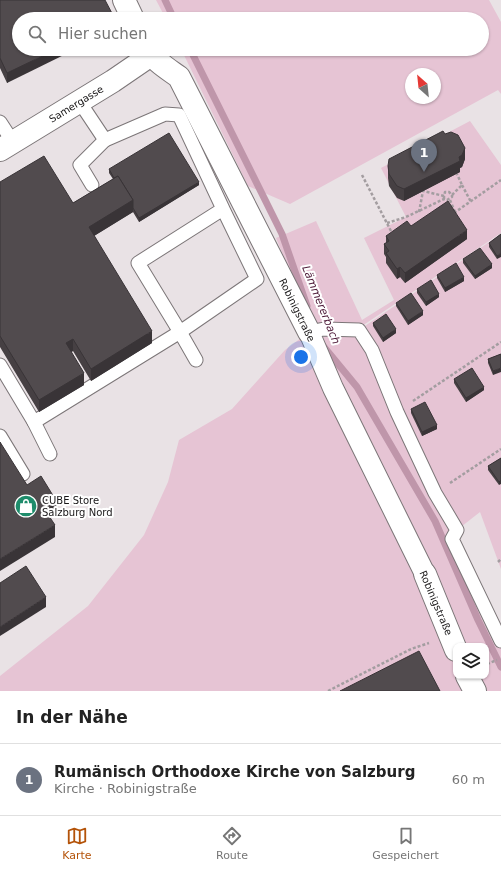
<!DOCTYPE html>
<html lang="de">
<head>
<meta charset="utf-8">
<style>
	:root { --surface:#fff; --page:#f6f6f6; --text:#222; --muted:#767676; --line:#e0e0e0; --accent:#b45309 }
	body { margin:0; font-family:"DejaVu Sans",sans-serif; background:var(--page); color:var(--text) }
	.controls { position:absolute; right:12px; bottom:12px; display:grid; overflow:hidden; border-radius:8px; box-shadow:0 1px 3px #0004 }
	.controls button { width:36px; height:36px; display:grid; place-items:center; padding:0; border:0; border-bottom:1px solid var(--line); background:var(--surface); color:var(--text); font:20px sans-serif }
	.compass { position:absolute; left:405px; top:68px; width:36px; height:36px; border-radius:50%; background:var(--surface); box-shadow:0 1px 3px #0004; rotate:333deg }
	.you { position:absolute; left:301px; top:357px; width:14px; height:14px; margin:-10px; border:3px solid #fff; border-radius:50%; background:#1a73e8; box-shadow:0 0 0 6px #1a73e833 }
	.badge { display:grid; place-items:center; width:26px; height:26px; border-radius:50%; background:var(--accent); color:#fff; font-size:13px; font-weight:700 }
	.pin { position:absolute; translate:-50% -33px; filter:drop-shadow(0 1px 2px #0008) }
	.pin::after { content:''; position:absolute; top:21px; width:14px; height:12px; background:inherit; clip-path:polygon(0 0,100% 0,50% 100%) }
	.list { margin:0; padding:0; list-style:none }
	h2 { display:flex; justify-content:space-between; align-items:center; height:52px; margin:0; padding:0 16px; font-size:17px }
	h2 small { font-size:13px; font-weight:400; color:var(--muted) }
	.list li { display:grid; grid-template-columns:26px 1fr auto; gap:12px; align-items:center; box-sizing:border-box; height:72px; padding:0 16px; border-top:1px solid var(--line) }
	.list b { display:block; font-size:15px; white-space:nowrap }
	.list p { margin:0; font-size:13px; white-space:nowrap; color:var(--muted) }
	.list em { font-size:13px; font-style:normal; color:var(--muted) }
	.icon { flex:none; width:22px; height:22px; fill:none; stroke:currentColor; stroke-width:2; stroke-linecap:round; stroke-linejoin:round }
	.map { position:relative; flex:none; width:501px; height:691px; overflow:hidden }
	.search { position:absolute; background:var(--surface); box-shadow:0 1px 3px #0004; left:12px; right:12px; top:12px; height:44px; display:flex; align-items:center; gap:10px; box-sizing:border-box; padding:0 14px; border-radius:22px; color:var(--muted); font-size:15px }
	.sheet { height:124px; background:var(--surface) }
	nav { display:flex; justify-content:space-around; align-items:center; box-sizing:border-box; height:56px; border-top:1px solid var(--line); background:var(--surface); font-size:11px; color:var(--muted) }
	nav a { display:grid; justify-items:center; gap:2px }
	nav .on { color:var(--accent) }
	.map>svg:first-child { display:block }
</style>
</head>
<body>
<div class="map">
<svg width="501" height="691" viewBox="0 0 501 691">
	<rect width="100%" height="100%" fill="#e9e2e5"/>
	<g fill="#e6c4d4" fill-rule="evenodd">
		<path d="M156 0H489L501 22V94L498 90 290 204 248 186 181 49H482V19H166ZM411 74H435V98H411Z"/>
		<polygon points="470,121 501,165 501,233 362,326 312,325 276,238 316,221 362,320 394,300 364,238 406,217 381,168"/>
		<path d="M501 234V569L480 512 457 530 452 539 501 641V691H0V676L88 606 144 535 168 482 179 440 232 409 285 350 309 332 359 330ZM456 646H486V676H456Z"/>
	</g>
	<g fill="none" stroke-linecap="round" stroke-linejoin="round">
		<g stroke="#bf96aa" stroke-width="7">
			<polyline points="165,0 174,19"/>
			<polyline points="190,49 282,234 307,306"/>
			<polyline points="324,347 357,387 435,521 478,620 501,667"/>
		</g>
		<g stroke="#7c7678" stroke-width="15">
			<g id="service">
				<polyline points="79,101 105,140 165,114 179,115 223,209 138,263 180,332 257,279 223,209"/>
				<polyline points="0,122 13,142"/>
				<polyline points="92,185 80,165 105,140"/>
				<polyline points="309,332 324,329 359,330 372,350 397,412 435,493 457,530 452,539 501,641"/>
				<polyline points="0,365 34,422 180,332 196,360"/>
				<polyline points="34,422 50,454"/>
				<polyline points="0,436 23,474"/>
			</g>
		</g>
		<g stroke="#7c7678" stroke-width="22">
			<polyline id="pedestrian" points="309,332 333,388 425,574"/>
		</g>
		<g stroke="#7c7678" stroke-width="24">
			<g id="minor">
				<polyline points="124,0 133,19"/>
				<path d="M148 49C154 61 168 69 179 77L309 332"/>
				<path id="s1" d="M0 150 113 81 151 55"/>
				<polyline points="425,574 456,650"/>
				<polyline points="467,676 475,691"/>
			</g>
		</g>
		<g stroke="#a39da0" stroke-width="2.5" stroke-dasharray="3 2" stroke-linecap="butt">
			<polyline points="362,175 392,233"/>
			<polyline points="462,185 471,202"/>
			<polyline points="452,195 462,185 457,174"/>
			<polyline points="450,200 455,212"/>
			<polyline points="419,212 423,191 444,196"/>
			<polyline points="454,213 501,180"/>
			<polyline points="387,223 406,217 444,199 447,200 452,197 452,195 449,192 445,192 444,196 444,199"/>
			<polyline points="413,401 501,342"/>
			<polyline points="450,483 501,449"/>
			<polyline points="498,562 501,559"/>
			<polyline points="487,664 497,660"/>
			<polyline points="328,691 411,649 429,643"/>
		</g>
		<use href="#service" stroke="#fff" stroke-width="13"/>
		<use href="#pedestrian" stroke="#fff" stroke-width="20"/>
		<use href="#minor" stroke="#fff" stroke-width="22"/>
	</g>
	<g fill="#464043">
		<polygon points="0,0 105,0 7,83 0,68"/>
		<polygon points="445,134 465,159 462,167 460,168 460,172 404,201 397,198 389,186 388,178 388,166"/>
		<polygon points="109,169 199,185 139,222 133,212 94,236 152,343 91,381 73,351 71,352 84,385 39,412 0,347 0,182 73,203 113,179 109,173"/>
		<polygon points="411,226 467,239 405,283 400,277 397,279 386,263 386,257 384,254 384,244 386,243 386,236"/>
		<polygon points="501,234 497,259 489,247 489,243"/>
		<polygon points="463,259 492,268 475,279 463,263"/>
		<polygon points="437,275 464,281 445,292 437,278"/>
		<polygon points="417,289 439,297 426,306 417,293"/>
		<polygon points="396,303 423,315 408,325 396,306"/>
		<polygon points="373,323 396,333 383,342 373,326"/>
		<polygon points="501,354 493,375 488,363 488,359"/>
		<polygon points="454,379 484,390 466,402 454,383"/>
		<polygon points="411,409 437,429 422,436 411,413"/>
		<polygon points="501,458 499,485 488,470 488,466"/>
	</g>
	<g fill="#393437">
		<polygon points="57,49 76,49 7,83 7,73"/>
		<polygon points="465,148 465,159 462,167 460,168 460,172 404,201 404,189"/>
		<polygon points="199,182 199,185 139,222 139,218"/>
		<polygon points="133,200 133,212 89,239 89,227"/>
		<polygon points="467,230 467,239 405,283 405,273"/>
		<polygon points="501,253 501,257 497,259 497,256"/>
		<polygon points="492,264 492,268 475,279 475,276"/>
		<polygon points="400,267 400,277 397,279 397,269"/>
		<polygon points="464,277 464,281 445,292 445,288"/>
		<polygon points="439,294 439,297 426,306 426,302"/>
		<polygon points="423,311 423,315 408,325 408,321"/>
		<polygon points="396,329 396,333 383,342 383,338"/>
		<polygon points="152,331 152,343 91,381 91,369"/>
		<polygon points="73,339 73,351 66,355 66,343"/>
		<polygon points="501,368 501,372 493,375 493,371"/>
		<polygon points="84,373 84,385 39,412 39,400"/>
		<polygon points="484,387 484,390 466,402 466,398"/>
		<polygon points="437,425 437,429 422,436 422,432"/>
		<polygon points="501,480 501,484 499,485 499,482"/>
		<polygon points="57,502 57,514 45,521 45,510"/>
		<polygon points="55,525 55,537 0,571 0,559"/>
		<polygon points="46,597 46,607 0,636 0,627"/>
	</g>
	<g fill="#514b4e" stroke="#393437">
		<polygon points="0,0 105,0 115,19 19,19 19,49 57,49 7,73 0,58"/>
		<polygon points="443,131 445,134 451,132 458,135 465,148 462,155 459,157 460,161 404,189 397,186 389,174 388,166 389,159"/>
		<polygon points="169,133 199,182 139,218 133,208 133,200 118,176 114,178 109,169"/>
		<polygon points="44,156 73,203 118,176 133,200 89,227 152,331 91,369 73,339 66,343 84,373 39,400 0,336 0,182"/>
		<polygon points="448,201 467,230 405,273 400,267 397,269 386,253 389,251 384,244 389,241 386,236 407,221 411,226"/>
		<polygon points="501,234 501,253 497,256 489,243"/>
		<polygon points="480,248 492,264 475,276 463,259"/>
		<polygon points="456,263 464,277 445,288 437,275"/>
		<polygon points="431,280 439,294 426,302 417,289"/>
		<polygon points="411,293 423,311 408,321 396,303"/>
		<polygon points="386,314 396,329 383,338 373,323"/>
		<polygon points="501,354 501,368 493,371 488,359"/>
		<polygon points="472,368 484,387 466,398 454,379"/>
		<polygon points="425,402 437,425 422,432 411,409"/>
		<polygon points="0,442 27,485 41,476 57,502 45,510 55,525 0,559"/>
		<polygon points="501,458 501,480 499,482 488,466"/>
		<polygon points="26,566 46,597 0,627 0,583"/>
		<polygon points="419,651 440,691 340,691"/>
	</g>
	<defs>
		<g id="shop-disc" transform="scale(1.15)"><circle r="9.5" fill="#1e8c6b" stroke="#fff"/><path d="M-5-2.5h2.3a2.7 3.5 0 0 1 5.4 0H5L5.5 6h-11ZM-1.5-2.5h3a1.5 2.3 0 0 0-3 0Z" fill="#fff"/></g>
	</defs>
	<g fill-rule="evenodd">
		<use href="#shop-disc" x="26" y="506"/>
	</g>
	<g text-anchor="middle" dominant-baseline="central" stroke-width="4" stroke-linejoin="round" paint-order="stroke">
		<g font-size="10" fill="#181617" stroke="#fff">
			<text stroke="none"><textPath href="#s1" startOffset="89">Samergasse</textPath></text>
			<text transform="translate(297 310) rotate(64)">Robinigstraße</text>
			<text transform="translate(436 603) rotate(67)">Robinigstraße</text>
		</g>
		<g font-size="10" fill="#181617" stroke="#fff" text-anchor="start">
			<text x="42" y="500">CUBE Store<tspan x="42" dy="12">Salzburg Nord</tspan></text>
		</g>
		<g font-size="11" font-style="italic" fill="#4c1937" stroke="#fff">
			<text transform="translate(321 305) rotate(68)">Lämmererbach</text>
		</g>
	</g>
</svg>
<div class="controls">
<button><svg class="icon" aria-label="layers" viewBox="0 0 24 24"><path d="M12 4l9 5-9 5-9-5zM3 14l9 5 9-5"/></svg></button>
</div>
<svg class="compass" viewBox="-18 -18 36 36"><path d="M0-13l5 13h-10z" fill="#e53935"/><path d="M0 13l5-13h-10z" fill="#767676"/></svg>
<div class="you"></div>
<div class="pin badge" style="left:424px;top:172px;background:#6b7280">1</div>
<div class="search"><svg class="icon" aria-label="search" viewBox="0 0 24 24"><circle cx="10" cy="10" r="6"/><path d="M15 15l6 6"/></svg>Hier suchen</div>
</div>
<section class="sheet">
<h2>In der Nähe<small></small></h2>
<ul class="list">
<li><span class="badge" style="background:#6b7280">1</span><div><b>Rumänisch Orthodoxe Kirche von Salzburg</b><p>Kirche · Robinigstraße</p></div><em>60 m</em></li>
</ul>
</section>
<nav>
<a class="on"><svg class="icon" aria-label="map" viewBox="0 0 24 24"><path d="M3 6l6-2 6 2 6-2v14l-6 2-6-2-6 2zM9 4v14M15 6v14"/></svg>Karte</a>
<a><svg class="icon" aria-label="directions" viewBox="0 0 24 24"><path d="M12 3l9 9-9 9-9-9zM9 14v-3h6M13 9l2 2-2 2"/></svg>Route</a>
<a><svg class="icon" aria-label="saved" viewBox="0 0 24 24"><path d="M7 4h10v16l-5-4-5 4z"/></svg>Gespeichert</a>
</nav>
</body>
</html>
